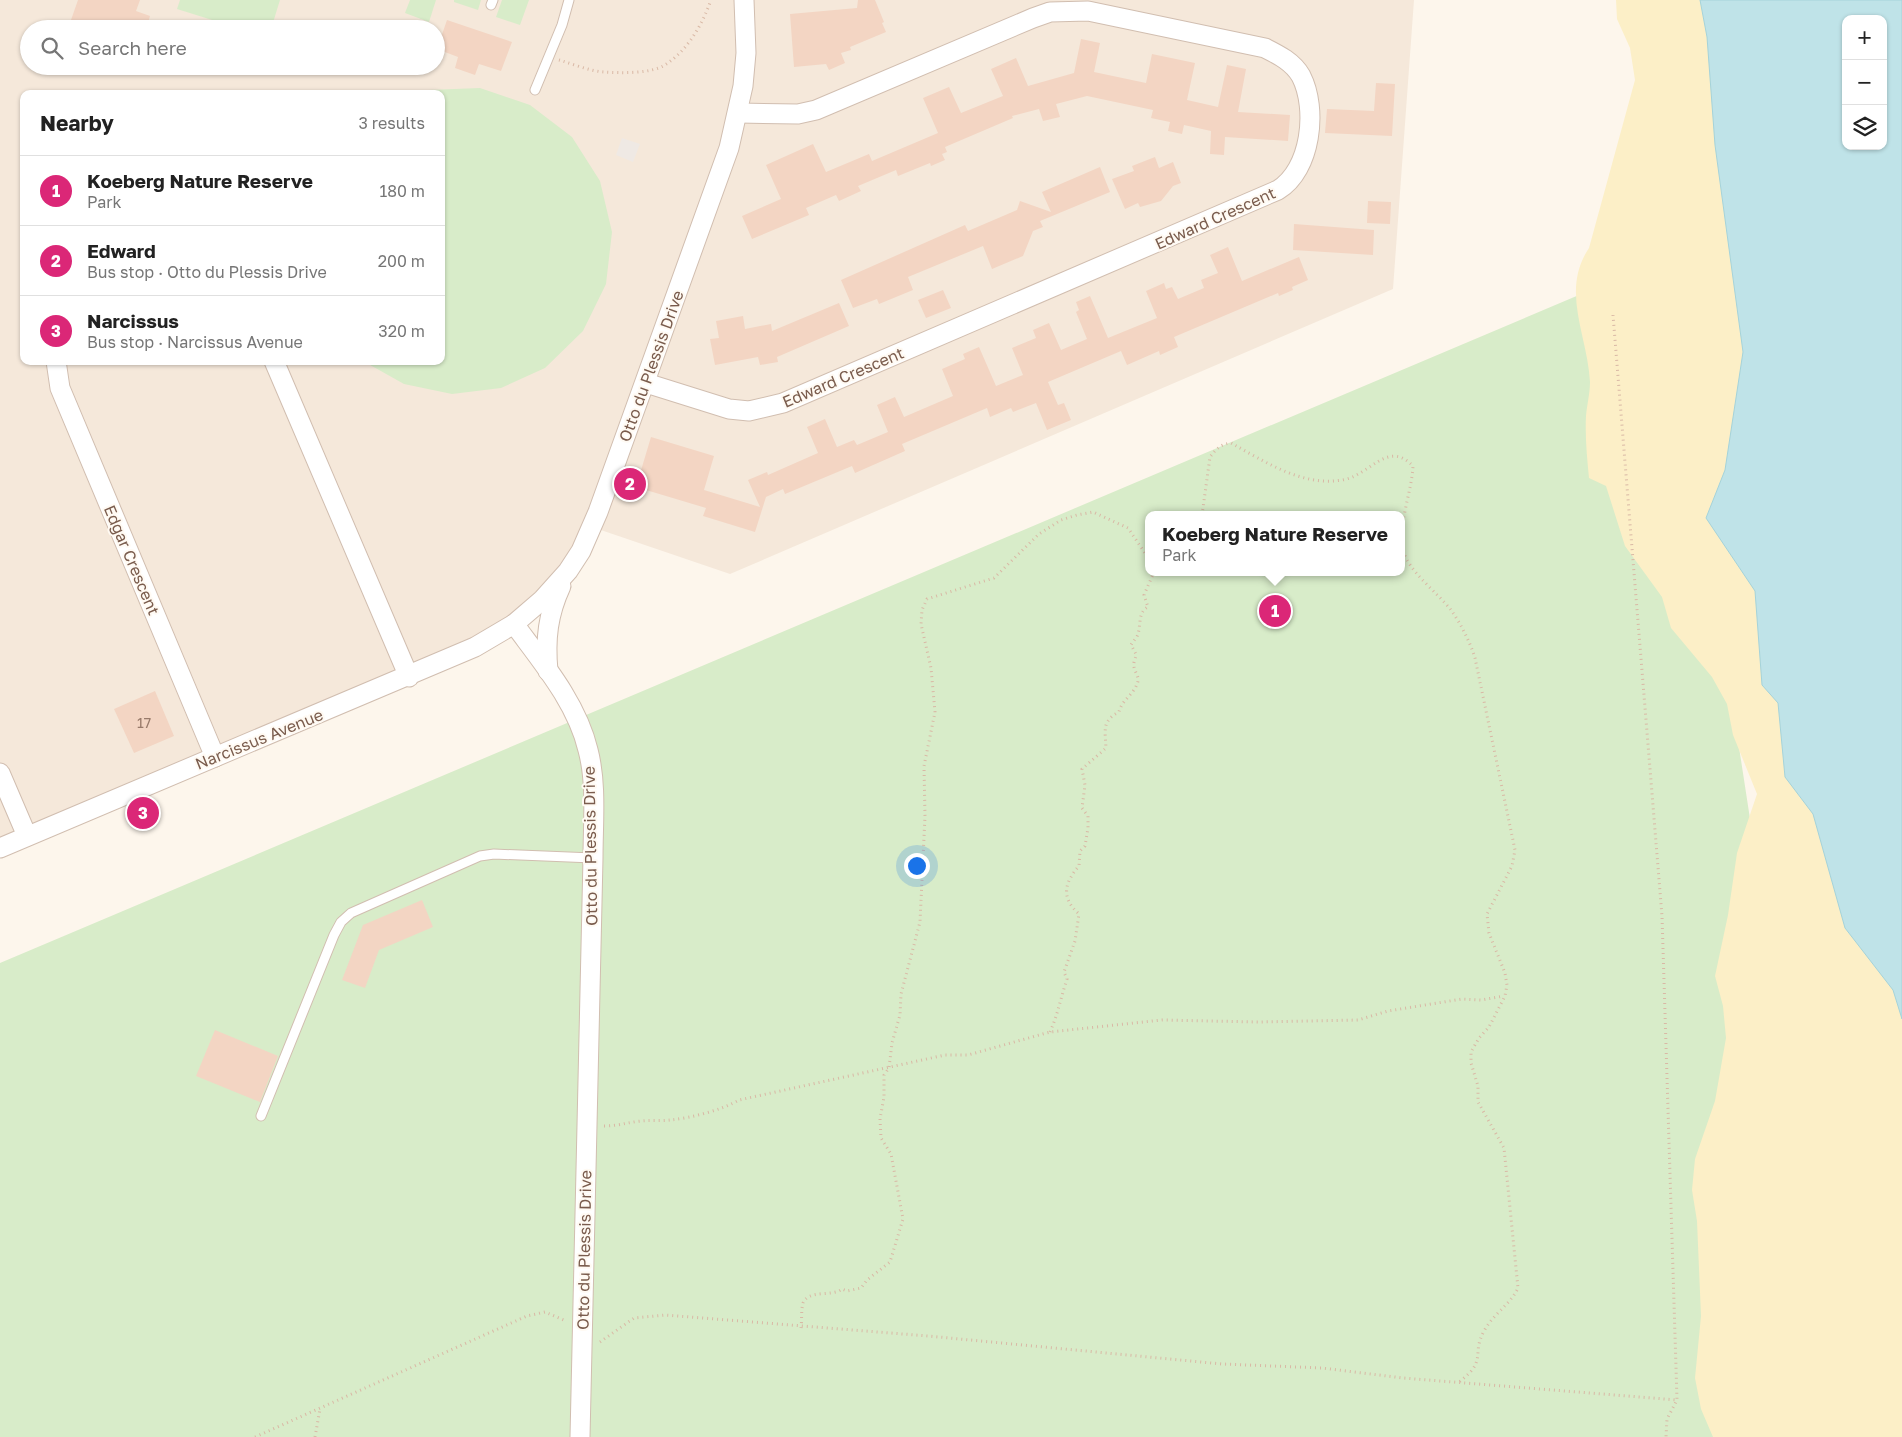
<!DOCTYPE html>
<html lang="en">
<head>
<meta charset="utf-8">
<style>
	:root { --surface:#fff; --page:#f6f6f6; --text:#222; --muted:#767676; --line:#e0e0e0; --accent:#db2777 }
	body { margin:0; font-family:"Golos Text",sans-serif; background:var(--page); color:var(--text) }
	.controls { position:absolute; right:15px; top:15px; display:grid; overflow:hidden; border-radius:10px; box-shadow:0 1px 4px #0004 }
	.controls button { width:45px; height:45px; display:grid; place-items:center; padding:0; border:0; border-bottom:1px solid var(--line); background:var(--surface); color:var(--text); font:25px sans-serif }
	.you { position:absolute; left:916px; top:865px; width:18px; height:18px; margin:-12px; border:4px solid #fff; border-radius:50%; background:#1a73e8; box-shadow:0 0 0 8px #1a73e833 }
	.badge { display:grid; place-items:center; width:32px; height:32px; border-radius:50%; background:var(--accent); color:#fff; font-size:16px; font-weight:700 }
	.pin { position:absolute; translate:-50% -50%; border:2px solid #fff; box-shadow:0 1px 5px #0006 }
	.popup { position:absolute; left:1145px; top:511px; width:260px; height:65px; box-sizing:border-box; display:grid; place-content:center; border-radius:10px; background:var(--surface); filter:drop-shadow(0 1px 4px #0005); font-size:16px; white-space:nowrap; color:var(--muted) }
	.popup b { font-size:19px; color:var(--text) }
	.popup::after { content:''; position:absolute; left:50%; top:100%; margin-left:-10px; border:10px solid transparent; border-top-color:var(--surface) }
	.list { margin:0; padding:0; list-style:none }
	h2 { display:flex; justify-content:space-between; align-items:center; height:65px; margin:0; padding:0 20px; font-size:21px }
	h2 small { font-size:16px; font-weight:400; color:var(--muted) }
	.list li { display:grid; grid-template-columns:32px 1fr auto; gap:15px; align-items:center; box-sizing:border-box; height:70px; padding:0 20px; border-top:1px solid var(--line) }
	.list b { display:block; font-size:19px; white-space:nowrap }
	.list p { margin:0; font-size:16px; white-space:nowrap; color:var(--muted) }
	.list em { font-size:16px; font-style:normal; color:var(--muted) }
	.icon { flex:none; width:28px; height:28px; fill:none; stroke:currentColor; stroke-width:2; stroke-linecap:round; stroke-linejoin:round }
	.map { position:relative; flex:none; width:1902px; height:1437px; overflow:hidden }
	.search { position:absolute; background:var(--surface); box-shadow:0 1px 4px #0004; left:20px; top:20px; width:425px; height:55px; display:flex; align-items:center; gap:12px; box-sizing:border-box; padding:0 18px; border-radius:28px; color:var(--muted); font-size:19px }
	.panel { position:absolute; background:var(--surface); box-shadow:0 1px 4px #0004; left:20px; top:90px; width:425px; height:275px; border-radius:10px }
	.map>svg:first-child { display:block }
</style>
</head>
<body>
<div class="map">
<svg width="1902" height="1437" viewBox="0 0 1902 1437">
	<rect width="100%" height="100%" fill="#fdf6ec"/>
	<path fill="#f5e8da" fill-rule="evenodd" d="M0 0H1414L1393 289 730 574 592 527 514 624 0 848ZM29 29H436V66H29ZM24 94H441V361H24Z"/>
	<polygon fill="#efe9e4" points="622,138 640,144 633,162 616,155"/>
	<g fill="#d8ecc9" fill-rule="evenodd">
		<polygon points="180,0 280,0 271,29 241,29 177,9"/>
		<polygon points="410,0 436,0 429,22 405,13"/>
		<polygon points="454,0 481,0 478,10 454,2"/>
		<polygon points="502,0 529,0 520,25 496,17"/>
		<polygon points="480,88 530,105 572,137 600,181 612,232 606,284 583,331 545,368 501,388 452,394 404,384 363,361 441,361 441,94 417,94 428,90"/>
		<path d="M1664 259 1845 1437H0V963ZM1149 515H1401V572H1149Z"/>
	</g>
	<path fill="#fcefc7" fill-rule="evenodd" d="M1616 0H1902V1437H1713L1701 1409 1695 1378 1701 1316 1697 1221 1692 1190 1695 1159 1715 1101 1726 1038 1723 1006 1715 976 1728 915 1737 853 1757 794 1733 735 1727 704 1712 677 1671 628 1662 597 1625 546 1606 486 1589 478C1587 457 1585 437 1586 416 1587 405 1590 393 1590 382 1588 336 1560 291 1589 248L1635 80 1630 48 1617 19ZM1846 19H1883V146H1846Z"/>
	<path fill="#bfe3e8" stroke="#a5d3da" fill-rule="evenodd" d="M1700 0H1902V1019L1893 990 1845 928 1813 814 1785 777 1778 703 1762 685 1755 591 1706 518 1725 470 1743 352 1715 145 1707 37ZM1846 19H1883V146H1846Z"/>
	<g fill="#f3d5c3">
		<polygon points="78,0 140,0 136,11 150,16 146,29 97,29 71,20"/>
		<polygon points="858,0 875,0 884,22 882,23 886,32 850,47 851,50 841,53 845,63 829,70 826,64 794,67 790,14 857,8"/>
		<polygon points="447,20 512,42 501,71 479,64 475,75 455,68 458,57 437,49"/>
		<polygon points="1081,39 1100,43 1094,72 1146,83 1152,54 1195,63 1187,100 1218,107 1227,65 1246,69 1238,112 1290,115 1288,141 1225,137 1224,155 1210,154 1211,131 1184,125 1182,134 1168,131 1170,122 1151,118 1153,110 1087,96 1056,104 1060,117 1043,121 1039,109 1012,116 1013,118 945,147 947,152 942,154 945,160 931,166 930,163 898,176 896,170 858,186 861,191 839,201 836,195 806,208 809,215 752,239 742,216 781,199 766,165 813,144 826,172 869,154 872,161 938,133 923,98 949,87 961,113 1003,96 991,69 1016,58 1028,86 1074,73"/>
		<polygon points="1376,83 1395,84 1392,136 1325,133 1327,109 1374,111"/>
		<polygon points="1155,157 1159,168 1173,162 1181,183 1173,186 1161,201 1140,207 1138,203 1125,209 1112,179 1134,171 1132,166"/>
		<polygon points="1100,167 1110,192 1040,221 1043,227 1033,231 1023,256 992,269 983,246 908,277 913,290 879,304 877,299 853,308 841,280 965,225 968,231 1017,210 1020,201 1051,212 1042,192"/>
		<polygon points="1368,201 1391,202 1390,224 1367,223"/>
		<polygon points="1294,224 1374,230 1373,255 1293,250"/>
		<polygon points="1228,247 1242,281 1299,257 1308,280 1292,287 1293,290 1279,296 1278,293 1174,337 1178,347 1160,355 1159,351 1127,365 1121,351 1048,382 1058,405 1064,403 1071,420 1047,430 1036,403 1013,412 1011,408 990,417 987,408 902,444 905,451 855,473 852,466 785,494 783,489 766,497 755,532 703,516 706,508 636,487 651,437 714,456 704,490 760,507 748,480 767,472 768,475 818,453 807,427 825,419 837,447 854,440 857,445 888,432 877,405 895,397 904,417 953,396 942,369 965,359 963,354 979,347 996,386 1023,375 1012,348 1036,338 1033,330 1049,323 1061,350 1087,339 1076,312 1079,310 1076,302 1090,296 1108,338 1157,318 1146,291 1164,283 1166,289 1172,287 1178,299 1204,288 1201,280 1218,273 1210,255"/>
		<polygon points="943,290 951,308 926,318 918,300"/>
		<polygon points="839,303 849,326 777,357 778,362 760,365 758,357 715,365 710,339 719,338 716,321 743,316 745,329 771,324 772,331"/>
		<polygon points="155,691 174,736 134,753 114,709"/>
		<polygon points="422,900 433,927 379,950 365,988 342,980 363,925"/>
		<polygon points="215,1030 278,1056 260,1102 196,1076"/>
	</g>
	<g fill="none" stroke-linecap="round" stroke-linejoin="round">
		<g stroke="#d1beb0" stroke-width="11">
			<g id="service">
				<polyline points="491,5 493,0"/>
				<polyline points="535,90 562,25 569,0"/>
				<polyline points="261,1116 334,935 341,922 351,913 480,856 494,854 593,858"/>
			</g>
		</g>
		<g stroke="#d1beb0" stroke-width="21">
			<g id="minor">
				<polyline points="56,361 60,388 215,757"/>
				<polyline points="274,361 409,677"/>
				<path d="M646 383 729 409 749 411 783 403 1278 190C1311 170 1318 109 1301 76 1293 62 1279 55 1265 48L1088 11 1050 12 1033 18 816 110 798 114 739 113"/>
				<path d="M514 624C542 662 577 703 588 750 597 784 593 823 593 858L580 1437"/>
				<path d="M548 671C545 639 548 614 561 586"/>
				<polyline points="0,773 27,836"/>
				<polyline points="0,848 475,647 514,624 542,600 568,571 581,551 598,512 729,148 743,86 746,53 744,0"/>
			</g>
		</g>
		<g stroke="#d9b8a5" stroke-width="3" stroke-dasharray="1 4" stroke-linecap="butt">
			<path d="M559 60C573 64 589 71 604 72 621 73 650 74 665 65 688 50 702 25 711 0"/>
			<polyline points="1613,315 1662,916 1677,1400 1667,1419 1666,1437"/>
			<path d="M1202 515 1210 457C1216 449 1221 444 1231 443 1264 461 1302 487 1342 480 1370 476 1387 439 1413 466 1412 491 1397 528 1403 550 1408 571 1438 593 1451 610 1461 624 1470 642 1475 658L1515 850 1512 866 1487 914 1489 933 1505 973 1507 985 1505 996 1489 1027 1479 1038 1471 1052V1063L1478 1086V1102L1504 1148 1518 1288C1510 1305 1493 1314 1484 1331 1471 1355 1488 1360 1459 1382"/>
			<path d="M1050 1032C1058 1014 1061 997 1067 979L1064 972 1075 941 1079 914C1061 898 1064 883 1079 866L1080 851 1085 846 1088 828V816L1082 808 1085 785 1082 769 1106 748C1105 729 1102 721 1119 712 1122 699 1135 694 1138 681 1139 676 1134 671 1134 666 1133 662 1136 658 1136 654L1131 645C1133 641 1137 638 1138 634 1141 624 1138 612 1148 607L1144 595 1154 572"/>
			<path d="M604 1126C618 1126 629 1122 642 1121 651 1120 661 1121 670 1120 691 1118 722 1110 739 1100L945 1055H968L1050 1032 1162 1020 1258 1022 1358 1020 1388 1011 1462 999 1481 1000 1504 996"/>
			<path d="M801 1328C802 1321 801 1310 803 1303 809 1289 833 1297 842 1289L847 1291 861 1288 867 1280 890 1262 903 1219 891 1154 881 1138 880 1119 884 1097V1075L889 1068 892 1043 900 1015 901 994 920 922 925 816 924 766 935 712 931 668 921 624 922 610 927 599 994 578 1039 534 1061 520 1077 515 1093 512 1128 528 1149 559"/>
			<polyline points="600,1342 634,1318 665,1315 928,1336 1222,1364 1322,1368 1403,1378 1677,1400"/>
			<polyline points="255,1437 527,1316 545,1312 566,1321"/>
			<polyline points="315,1437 320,1409"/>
		</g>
		<use href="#service" stroke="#fff" stroke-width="9"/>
		<use href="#minor" stroke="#fff" stroke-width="19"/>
	</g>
	<g text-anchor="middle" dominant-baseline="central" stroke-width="4" stroke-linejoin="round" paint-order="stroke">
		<g font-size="14" fill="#987a6a">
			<text x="144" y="722">17</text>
		</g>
		<g font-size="16" fill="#7a5c4d" stroke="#fffaf3">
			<text transform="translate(1215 218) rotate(-24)">Edward Crescent</text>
			<text transform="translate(651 366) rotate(-70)">Otto du Plessis Drive</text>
			<text transform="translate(843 377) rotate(-23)">Edward Crescent</text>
			<text transform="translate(132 560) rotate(67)">Edgar Crescent</text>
			<text transform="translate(259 739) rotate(-22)">Narcissus Avenue</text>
			<text transform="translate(590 846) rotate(-91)">Otto du Plessis Drive</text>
			<text transform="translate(584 1250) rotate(-89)">Otto du Plessis Drive</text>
		</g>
	</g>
</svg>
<div class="controls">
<button>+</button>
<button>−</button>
<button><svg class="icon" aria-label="layers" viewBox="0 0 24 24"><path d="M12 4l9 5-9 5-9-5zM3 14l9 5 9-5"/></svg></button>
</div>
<div class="you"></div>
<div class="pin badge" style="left:1275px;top:611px">1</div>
<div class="popup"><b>Koeberg Nature Reserve</b>Park</div>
<div class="pin badge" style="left:630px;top:484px">2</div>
<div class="pin badge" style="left:143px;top:813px">3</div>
<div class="search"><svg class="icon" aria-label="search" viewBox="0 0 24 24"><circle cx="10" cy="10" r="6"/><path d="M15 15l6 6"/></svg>Search here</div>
<section class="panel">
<h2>Nearby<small>3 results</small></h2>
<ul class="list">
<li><span class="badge">1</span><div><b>Koeberg Nature Reserve</b><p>Park</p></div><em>180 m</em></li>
<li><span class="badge">2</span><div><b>Edward</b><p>Bus stop · Otto du Plessis Drive</p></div><em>200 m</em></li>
<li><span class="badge">3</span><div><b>Narcissus</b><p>Bus stop · Narcissus Avenue</p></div><em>320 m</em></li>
</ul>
</section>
</div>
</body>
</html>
